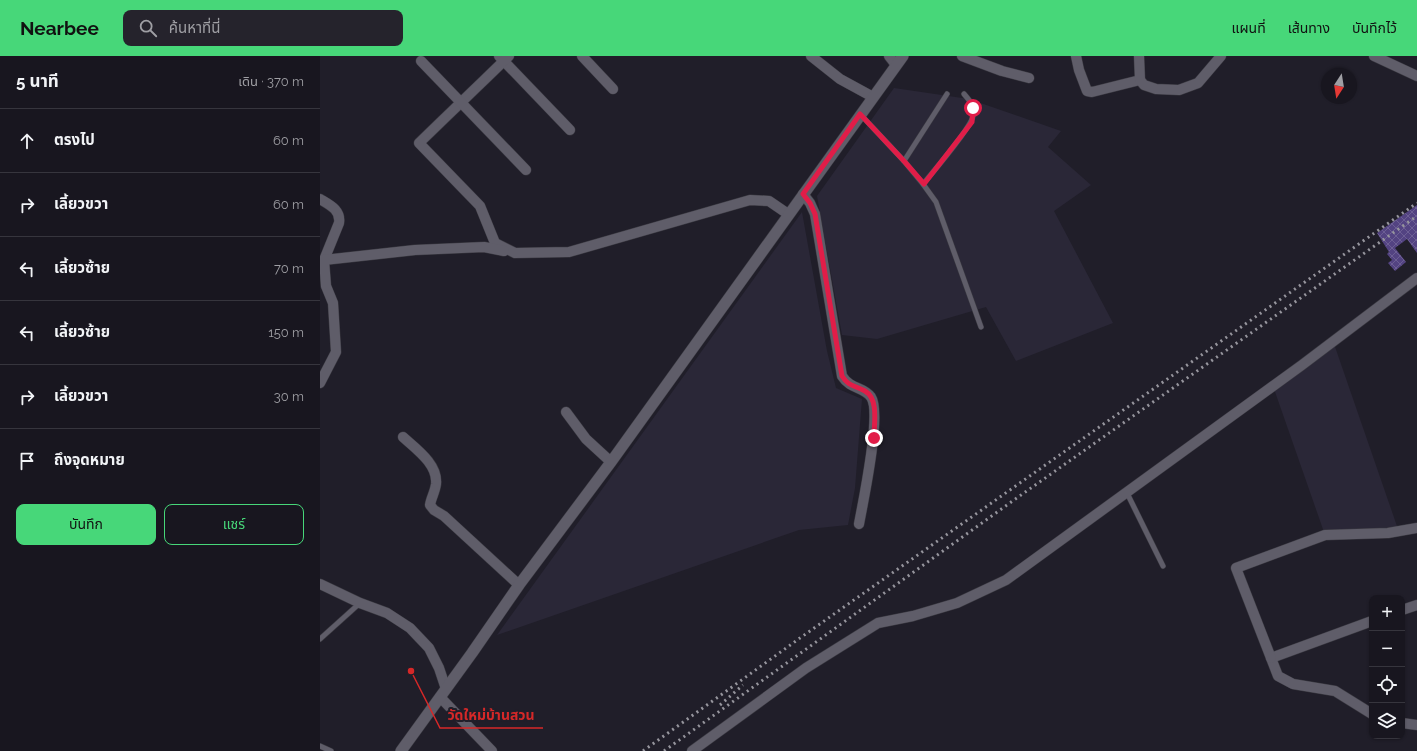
<!DOCTYPE html>
<html lang="th">
<head>
<meta charset="utf-8">
<style>
	:root { --surface:#18161f; --page:#25232c; --text:#f1f3f6; --muted:#9f9fa4; --line:#36353d; --accent:#47d779 }
	body { margin:0; font-family:Raleway,"Noto Sans Thai",sans-serif; background:var(--page); color:var(--text) }
	.controls { position:absolute; right:12px; bottom:12px; display:grid; overflow:hidden; border-radius:8px; box-shadow:0 1px 3px #0004 }
	.controls button { width:36px; height:36px; display:grid; place-items:center; padding:0; border:0; border-bottom:1px solid var(--line); background:var(--surface); color:var(--text); font:20px sans-serif }
	.compass { position:absolute; left:1001px; top:12px; width:36px; height:36px; border-radius:50%; background:var(--surface); box-shadow:0 1px 3px #0004; rotate:192deg }
	.stop { position:absolute; width:12px; height:12px; margin:-9px; border:3px solid #e11d48; border-radius:50%; background:#fff }
	.stop.end { background:#e11d48; border-color:#fff; box-shadow:0 1px 4px #0008 }
	.list { margin:0; padding:0; list-style:none }
	h2 { display:flex; justify-content:space-between; align-items:center; height:52px; margin:0; padding:0 16px; font-size:17px }
	h2 small { font-size:13px; font-weight:400; color:var(--muted) }
	.list li { display:grid; grid-template-columns:26px 1fr auto; gap:12px; align-items:center; box-sizing:border-box; height:64px; padding:0 16px; border-top:1px solid var(--line) }
	.list b { display:block; font-size:15px; white-space:nowrap }
	.list em { font-size:13px; font-style:normal; color:var(--muted) }
	.actions { display:flex; gap:8px; padding:12px 16px }
	.actions a { flex:1; padding:9px 0; border:1px solid var(--accent); border-radius:8px; text-align:center; font-size:14px; color:var(--accent) }
	.actions .main { background:var(--accent); color:#111 }
	.icon { flex:none; width:22px; height:22px; fill:none; stroke:currentColor; stroke-width:2; stroke-linecap:round; stroke-linejoin:round }
	.map { position:relative; flex:none; width:1097px; height:695px; overflow:hidden }
	header { display:flex; align-items:center; gap:24px; box-sizing:border-box; height:56px; padding:0 20px; background:var(--accent); color:#111 }
	header strong { font-size:19px }
	nav { display:flex; gap:22px; margin-inline-start:auto; font-size:14px }
	.search { width:280px; height:36px; background:var(--page); display:flex; align-items:center; gap:10px; box-sizing:border-box; padding:0 14px; border-radius:8px; color:var(--muted); font-size:15px }
	main { display:flex }
	aside { flex:1; background:var(--surface) }
	.map>svg:first-child { display:block }
</style>
</head>
<body>
<header>
<strong>Nearbee</strong>
<div class="search"><svg class="icon" aria-label="search" viewBox="0 0 24 24"><circle cx="10" cy="10" r="6"/><path d="M15 15l6 6"/></svg>ค้นหาที่นี่</div>
<nav><a>แผนที่</a><a>เส้นทาง</a><a>บันทึกไว้</a></nav>
</header>
<main>
<aside>
<h2>5 นาที<small>เดิน · 370 m</small></h2>
<ul class="list">
<li><svg class="icon" aria-label="ahead" viewBox="0 0 24 24"><path d="M12 20V5M6 11l6-6 6 6"/></svg><div><b>ตรงไป</b></div><em>60 m</em></li>
<li><svg class="icon" aria-label="right" viewBox="0 0 24 24"><path d="M7 20v-9h11M14 6l5 5-5 5"/></svg><div><b>เลี้ยวขวา</b></div><em>60 m</em></li>
<li><svg class="icon" aria-label="left" viewBox="0 0 24 24"><path d="M17 20v-9H6M10 6l-5 5 5 5"/></svg><div><b>เลี้ยวซ้าย</b></div><em>70 m</em></li>
<li><svg class="icon" aria-label="left" viewBox="0 0 24 24"><path d="M17 20v-9H6M10 6l-5 5 5 5"/></svg><div><b>เลี้ยวซ้าย</b></div><em>150 m</em></li>
<li><svg class="icon" aria-label="right" viewBox="0 0 24 24"><path d="M7 20v-9h11M14 6l5 5-5 5"/></svg><div><b>เลี้ยวขวา</b></div><em>30 m</em></li>
<li><svg class="icon" aria-label="arrive" viewBox="0 0 24 24"><path d="M6 21V4h12l-3 4 3 4H6"/></svg><div><b>ถึงจุดหมาย</b></div></li>
</ul>
<div class="actions"><a class="main">บันทึก</a><a>แชร์</a></div>
</aside>
<div class="map">
<svg width="1097" height="695" viewBox="0 0 1097 695">
	<defs>
		<pattern id="building-cross-hatch" width="8" height="8" patternUnits="userSpaceOnUse"><rect width="8" height="8" fill="#534382"/><path d="M0 0l8 8M0 8l8-8" fill="none" stroke="#6c5e94"/></pattern>
	</defs>
	<rect width="100%" height="100%" fill="#201e29"/>
	<g fill="#2a2737">
		<polygon points="574,32 649,43 741,75 728,91 771,129 734,155 793,267 696,305 666,251 557,283 522,279 497,140"/>
		<polygon points="482,156 507,295 516,332 542,343 535,432 528,469 479,474 177,579"/>
		<polygon points="1013,285 1079,476 1005,479 953,330"/>
	</g>
	<polygon fill="url(#building-cross-hatch)" points="1097,149 1097,197 1087,183 1075,192 1086,206 1075,215 1068,207 1072,204 1067,198 1071,194 1069,196 1057,177"/>
	<g fill="none" stroke-linecap="round" stroke-linejoin="round">
		<g stroke="#3b3a42" stroke-width="6">
			<g id="service">
				<polyline points="541,59 584,105 603,128 616,146 661,271"/>
				<polyline points="584,105 627,38"/>
				<path d="M603 128C613 116 651 72 653 60 655 50 650 45 644 38"/>
				<polyline points="807,437 843,510"/>
				<polyline points="0,583 40,547"/>
				<polyline points="0,690 11,695"/>
			</g>
		</g>
		<g stroke="#3b3a42" stroke-width="11">
			<g id="minor">
				<polyline points="179,0 250,74"/>
				<polyline points="189,0 99,87 160,150 175,187 195,197 249,196 430,144 449,145 468,158"/>
				<polyline points="262,0 293,33"/>
				<polyline points="491,0 520,23 553,41"/>
				<polyline points="569,0 576,9"/>
				<polyline points="642,0 682,15 709,22"/>
				<polyline points="756,0 759,14 767,35 772,36 820,24"/>
				<polyline points="819,0 820,24 824,29 836,33 859,34 878,27 901,0"/>
				<polyline points="1054,0 1097,20"/>
				<polyline points="101,5 206,114"/>
				<path d="M483 138 490 147 495 158 522 320C531 334 543 330 551 341 562 357 543 446 539 468"/>
				<path d="M0 143C10 149 21 154 19 167L4 204"/>
				<polyline points="0,327 16,296 13,247 6,230 4,204 95,194 164,191 184,195"/>
				<polyline points="246,356 266,383 291,406"/>
				<path d="M83 381C96 393 118 408 116 428 115 436 111 442 110 449L114 454 124 460 199 529"/>
				<polyline points="0,528 40,547 67,557 90,572 109,592 119,612 126,633"/>
				<polyline points="1082,554 1097,549"/>
				<polyline points="1052,565 951,602 958,620 973,628 1015,635 1052,658"/>
				<polyline points="951,602 916,512 1005,479 1068,477 1097,472"/>
				<polyline points="120,641 172,695"/>
				<polyline points="1082,667 1097,669"/>
				<polyline points="372,695 486,612 558,567 593,560 637,547 686,524 982,309 1097,222"/>
			</g>
		</g>
		<g stroke="#3b3a42" stroke-width="12">
			<polyline id="tertiary" points="81,695 152,597 199,529 291,406 583,0"/>
		</g>
		<use href="#service" stroke="#5f5d69" stroke-width="5"/>
		<use href="#minor" stroke="#5f5d69" stroke-width="10"/>
		<use href="#tertiary" stroke="#5f5d69" stroke-width="11"/>
		<g stroke="#96959d" stroke-width="3" stroke-dasharray="2 4" stroke-linecap="butt">
			<polyline points="400,649 423,629"/>
			<polyline points="323,695 480,582 1097,147"/>
			<polyline points="344,695 694,444 1097,160"/>
		</g>
	</g>
	<g fill="none" stroke-linecap="round" stroke-linejoin="round">
		<path stroke="#e11d48" stroke-width="5" d="M554 382C554 368 559 343 545 335 534 329 529 331 522 320L495 158 490 147 483 138 540 58 584 105 604 128 652 66 653 52"/>
	</g>
	<path fill="none" stroke="#d62828" stroke-width="1.5" d="M91 615L120 672H223"/>
	<circle fill="#d62828" stroke="#201e29" stroke-width="1.5" cx="91" cy="615" r="4"/>
	<g font-size="14" text-anchor="middle" font-weight="bold" fill="#d62828" stroke="#201e29" stroke-width="4" stroke-linejoin="round" paint-order="stroke">
		<text x="171" y="664">วัดใหม่บ้านสวน</text>
	</g>
</svg>
<div class="controls">
<button>+</button>
<button>−</button>
<button><svg class="icon" aria-label="locate" viewBox="0 0 24 24"><circle cx="12" cy="12" r="6"/><path d="M12 2v4M12 18v4M2 12h4M18 12h4"/></svg></button>
<button><svg class="icon" aria-label="layers" viewBox="0 0 24 24"><path d="M12 4l9 5-9 5-9-5zM3 14l9 5 9-5"/></svg></button>
</div>
<svg class="compass" viewBox="-18 -18 36 36"><path d="M0-13l5 13h-10z" fill="#e53935"/><path d="M0 13l5-13h-10z" fill="#9f9fa4"/></svg>
<div class="stop" style="left:653px;top:52px"></div>
<div class="stop end" style="left:554px;top:382px"></div>
</div>
</main>
</body>
</html>
